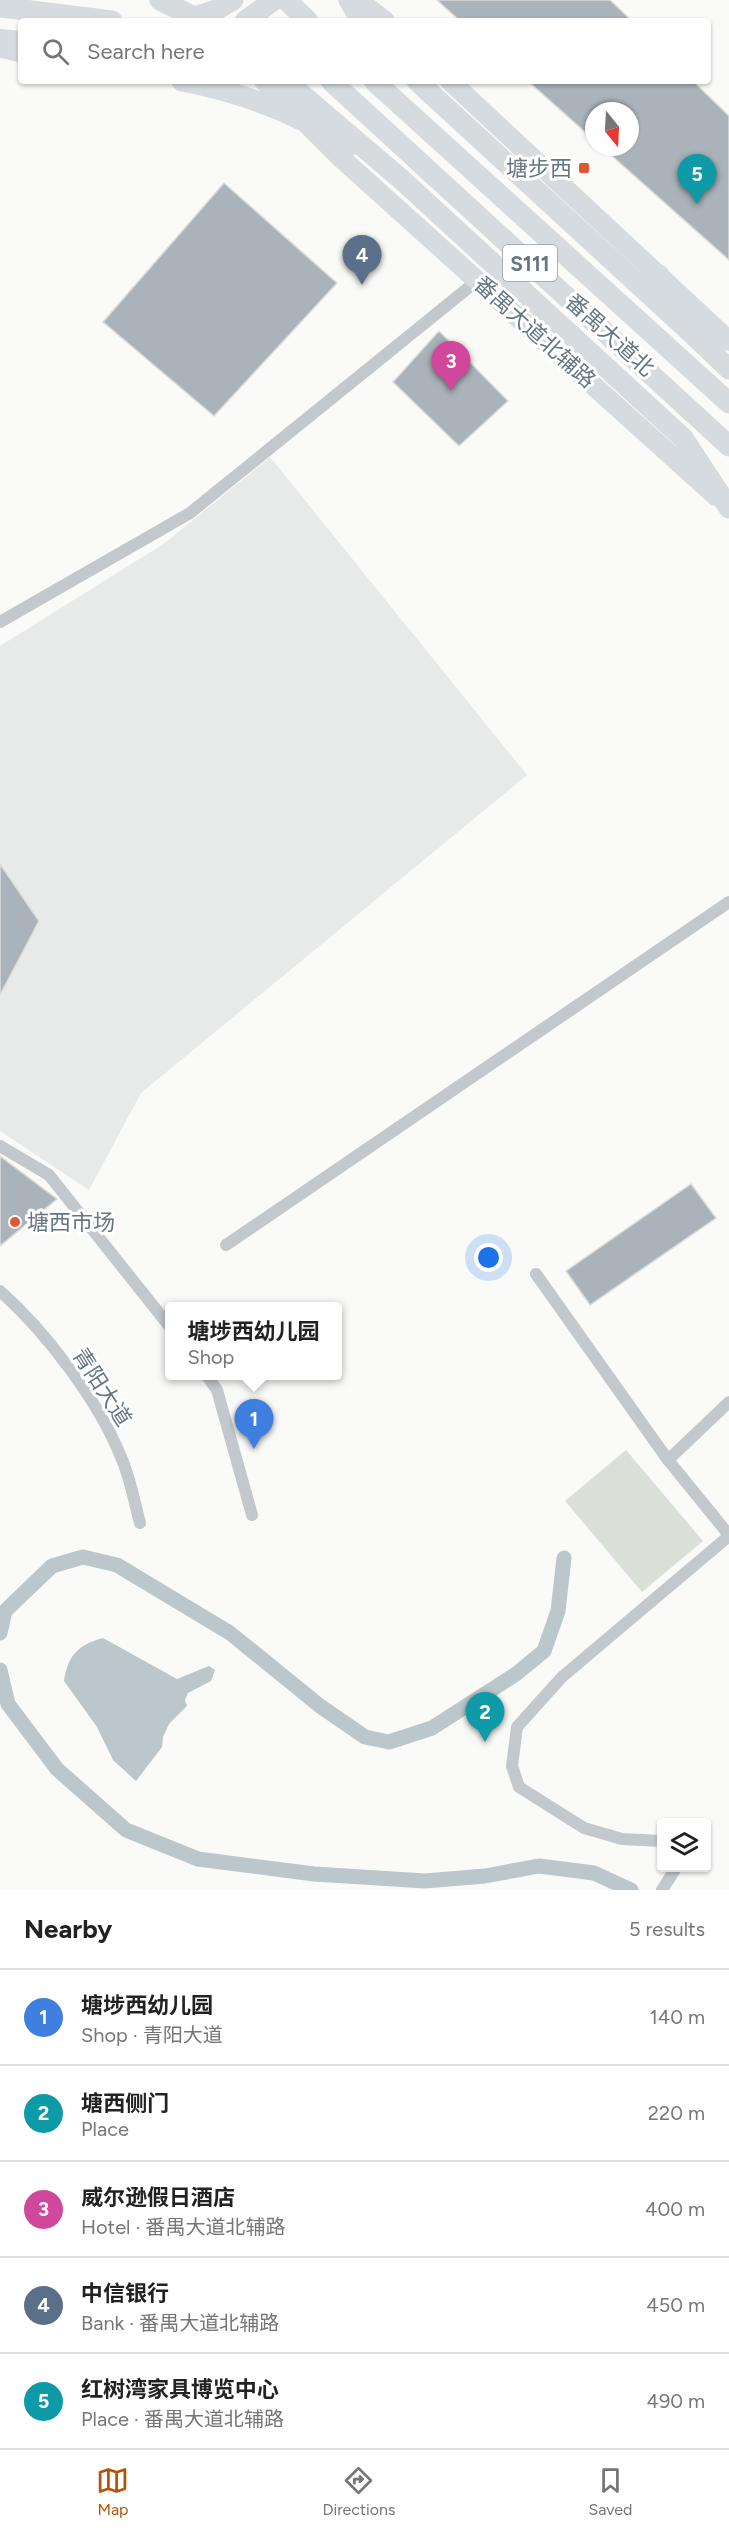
<!DOCTYPE html>
<html lang="en">
<head>
<meta charset="utf-8">
<style>
	:root { --surface:#fff; --page:#f6f6f6; --text:#222; --muted:#767676; --line:#e0e0e0; --accent:#b45309 }
	body { margin:0; font-family:Figtree,"Noto Sans SC",sans-serif; background:var(--page); color:var(--text) }
	.controls { position:absolute; right:18px; bottom:18px; display:grid; overflow:hidden; border-radius:6px; box-shadow:0 2px 4px #0004 }
	.controls button { width:54px; height:54px; display:grid; place-items:center; padding:0; border:0; border-bottom:2px solid var(--line); background:var(--surface); color:var(--text); font:30px sans-serif }
	.compass { position:absolute; left:585px; top:102px; width:54px; height:54px; border-radius:50%; background:var(--surface); box-shadow:0 2px 4px #0004; rotate:162deg }
	.you { position:absolute; left:489px; top:1258px; width:21px; height:21px; margin:-15px; border:4px solid #fff; border-radius:50%; background:#1a73e8; box-shadow:0 0 0 9px #1a73e833 }
	.badge { display:grid; place-items:center; width:39px; height:39px; border-radius:50%; background:var(--accent); color:#fff; font-size:20px; font-weight:700 }
	.pin { position:absolute; translate:-50% -50px; filter:drop-shadow(0 2px 3px #0008) }
	.pin::after { content:''; position:absolute; top:32px; width:21px; height:18px; background:inherit; clip-path:polygon(0 0,100% 0,50% 100%) }
	.popup { position:absolute; left:165px; top:1302px; width:177px; height:78px; box-sizing:border-box; display:grid; place-content:center; border-radius:6px; background:var(--surface); filter:drop-shadow(0 2px 4px #0005); font-size:20px; white-space:nowrap; color:var(--muted) }
	.popup b { font-size:22px; color:var(--text) }
	.popup::after { content:''; position:absolute; left:50%; top:100%; margin-left:-12px; border:12px solid transparent; border-top-color:var(--surface) }
	.list { margin:0; padding:0; list-style:none }
	h2 { display:flex; justify-content:space-between; align-items:center; height:78px; margin:0; padding:0 24px; font-size:26px }
	h2 small { font-size:20px; font-weight:400; color:var(--muted) }
	.list li { display:grid; grid-template-columns:39px 1fr auto; gap:18px; align-items:center; box-sizing:border-box; height:96px; padding:0 24px; border-top:2px solid var(--line) }
	.list b { display:block; font-size:22px; white-space:nowrap }
	.list p { margin:0; font-size:20px; white-space:nowrap; color:var(--muted) }
	.list em { font-size:20px; font-style:normal; color:var(--muted) }
	.icon { flex:none; width:33px; height:33px; fill:none; stroke:currentColor; stroke-width:2; stroke-linecap:round; stroke-linejoin:round }
	.map { position:relative; flex:none; width:729px; height:1890px; overflow:hidden }
	.search { position:absolute; background:var(--surface); box-shadow:0 2px 4px #0004; left:18px; right:18px; top:18px; height:66px; display:flex; align-items:center; gap:15px; box-sizing:border-box; padding:0 21px; border-radius:6px; color:var(--muted); font-size:22px }
	.sheet { height:558px; background:var(--surface) }
	nav { display:flex; justify-content:space-around; align-items:center; box-sizing:border-box; height:84px; border-top:2px solid var(--line); background:var(--surface); font-size:16px; color:var(--muted) }
	nav a { display:grid; justify-items:center; gap:3px }
	nav .on { color:var(--accent) }
	.map>svg:first-child { display:block }
</style>
</head>
<body>
<div class="map">
<svg width="729" height="1890" viewBox="0 0 729 1890">
	<rect width="100%" height="100%" fill="#fafaf8"/>
	<polygon fill="#e8e9e9" points="270,457 527,775 141,1093 89,1190 0,1131 0,646 165,543"/>
	<polygon fill="#dadfd7" points="626,1450 703,1541 642,1592 565,1501"/>
	<path fill="#bbc7cb" d="M103 1638 177 1679 209 1666 215 1670 211 1681 188 1693 185 1700 187 1706 169 1724 163 1737 162 1747 136 1781 113 1760 97 1727 64 1681C68 1655 78 1645 103 1638Z"/>
	<g fill="none" stroke-linecap="round" stroke-linejoin="round">
		<g stroke="#bbc7cb" stroke-width="15">
			<polyline points="0,1633 5,1611 52,1566 83,1557 117,1565 230,1633 320,1706 365,1737 389,1742 432,1728 516,1674 544,1651 558,1611 564,1558"/>
			<polyline points="0,1670 8,1704 57,1769 126,1830 198,1859 314,1874 425,1881 485,1876 539,1866 594,1873 631,1890"/>
		</g>
	</g>
	<g fill="#aab3b9" stroke="#dcdcda" stroke-width="1.5">
		<polygon points="437,0 610,0 632,21 460,21"/>
		<polygon points="528,81 693,81 729,116 729,260 602,147 630,147 630,111 594,111 594,140"/>
		<polygon points="224,183 337,283 214,416 103,322"/>
		<polygon points="439,331 508,401 459,446 393,382"/>
		<polygon points="0,864 39,921 0,995"/>
		<polygon points="0,1156 57,1199 0,1246"/>
		<polygon points="691,1184 716,1218 590,1305 566,1271"/>
	</g>
	<g fill="none" stroke-linecap="round" stroke-linejoin="round">
		<g stroke="#c3c8cc" stroke-width="12">
			<polyline points="0,622 190,513 478,280"/>
			<polyline points="0,1146 49,1175 170,1327"/>
			<polyline points="226,1245 729,902"/>
			<polyline points="536,1274 668,1460 729,1535"/>
			<path d="M0 1291C46 1332 98 1400 121 1457 130 1477 134 1501 140 1523"/>
			<polyline points="207,1376 217,1390 252,1515"/>
			<polyline points="668,1460 729,1402"/>
			<polyline points="662,1841 622,1839 584,1828 519,1787 512,1766 517,1727 562,1677 729,1536"/>
			<polyline points="662,1890 676,1868"/>
		</g>
		<g stroke="#d6dbdf" stroke-width="20">
			<polyline points="358,0 385,21"/>
			<polyline points="0,39 21,41"/>
			<polyline points="264,81 340,157 716,496"/>
			<polyline points="450,81 729,341"/>
		</g>
		<g stroke="#d6dbdf" stroke-width="21">
			<polyline points="160,0 202,21"/>
			<polyline points="286,0 308,21"/>
			<polyline points="349,0 361,21"/>
			<polyline points="0,7 112,21"/>
			<polyline points="182,21 216,10 233,0"/>
			<polyline points="245,21 274,0"/>
			<polyline points="0,47 21,52"/>
			<path d="M182 81C241 92 298 114 348 146"/>
			<polyline points="286,81 402,180 683,438 729,508"/>
			<polyline points="331,81 729,446"/>
			<polyline points="374,81 729,403"/>
			<polyline points="417,81 687,329"/>
			<polyline points="659,275 687,329 729,369"/>
		</g>
	</g>
	<g fill="#e4572e" stroke="#fff" stroke-width="2">
		<rect x="578" y="162" width="12" height="12" rx="3"/>
		<circle cx="15" cy="1222" r="6"/>
	</g>
	<g text-anchor="middle" dominant-baseline="central" stroke-width="6" stroke-linejoin="round" paint-order="stroke">
		<rect fill="#fff" stroke="#939fa8" stroke-width="1.5" x="503" y="245" width="54" height="36" rx="4.5"/>
		<g font-size="21" font-weight="bold" fill="#657683">
			<text x="530" y="263">S111</text>
		</g>
		<g font-size="22" fill="#657683" stroke="#fff" text-anchor="end">
			<text x="572" y="168">塘步西</text>
			<text x="27" y="1222" text-anchor="start">塘西市场</text>
		</g>
		<g font-size="22" fill="#657683" stroke="#fff">
			<text transform="translate(535 332) rotate(42)">番禺大道北辅路</text>
			<text transform="translate(610 335) rotate(42)">番禺大道北</text>
			<text transform="translate(102 1387) rotate(57)">青阳大道</text>
		</g>
	</g>
</svg>
<div class="controls">
<button><svg class="icon" aria-label="layers" viewBox="0 0 24 24"><path d="M12 4l9 5-9 5-9-5zM3 14l9 5 9-5"/></svg></button>
</div>
<svg class="compass" viewBox="-18 -18 36 36"><path d="M0-13l5 13h-10z" fill="#e53935"/><path d="M0 13l5-13h-10z" fill="#767676"/></svg>
<div class="you"></div>
<div class="pin badge" style="left:254px;top:1449px;background:#3f7fe0">1</div>
<div class="popup"><b>塘埗西幼儿园</b>Shop</div>
<div class="pin badge" style="left:485px;top:1742px;background:#0f9aa8">2</div>
<div class="pin badge" style="left:451px;top:391px;background:#d1479c">3</div>
<div class="pin badge" style="left:362px;top:285px;background:#5c6f8a">4</div>
<div class="pin badge" style="left:697px;top:204px;background:#0f9aa8">5</div>
<div class="search"><svg class="icon" aria-label="search" viewBox="0 0 24 24"><circle cx="10" cy="10" r="6"/><path d="M15 15l6 6"/></svg>Search here</div>
</div>
<section class="sheet">
<h2>Nearby<small>5 results</small></h2>
<ul class="list">
<li><span class="badge" style="background:#3f7fe0">1</span><div><b>塘埗西幼儿园</b><p>Shop · 青阳大道</p></div><em>140 m</em></li>
<li><span class="badge" style="background:#0f9aa8">2</span><div><b>塘西侧门</b><p>Place</p></div><em>220 m</em></li>
<li><span class="badge" style="background:#d1479c">3</span><div><b>威尔逊假日酒店</b><p>Hotel · 番禺大道北辅路</p></div><em>400 m</em></li>
<li><span class="badge" style="background:#5c6f8a">4</span><div><b>中信银行</b><p>Bank · 番禺大道北辅路</p></div><em>450 m</em></li>
<li><span class="badge" style="background:#0f9aa8">5</span><div><b>红树湾家具博览中心</b><p>Place · 番禺大道北辅路</p></div><em>490 m</em></li>
</ul>
</section>
<nav>
<a class="on"><svg class="icon" aria-label="map" viewBox="0 0 24 24"><path d="M3 6l6-2 6 2 6-2v14l-6 2-6-2-6 2zM9 4v14M15 6v14"/></svg>Map</a>
<a><svg class="icon" aria-label="directions" viewBox="0 0 24 24"><path d="M12 3l9 9-9 9-9-9zM9 14v-3h6M13 9l2 2-2 2"/></svg>Directions</a>
<a><svg class="icon" aria-label="saved" viewBox="0 0 24 24"><path d="M7 4h10v16l-5-4-5 4z"/></svg>Saved</a>
</nav>
</body>
</html>
